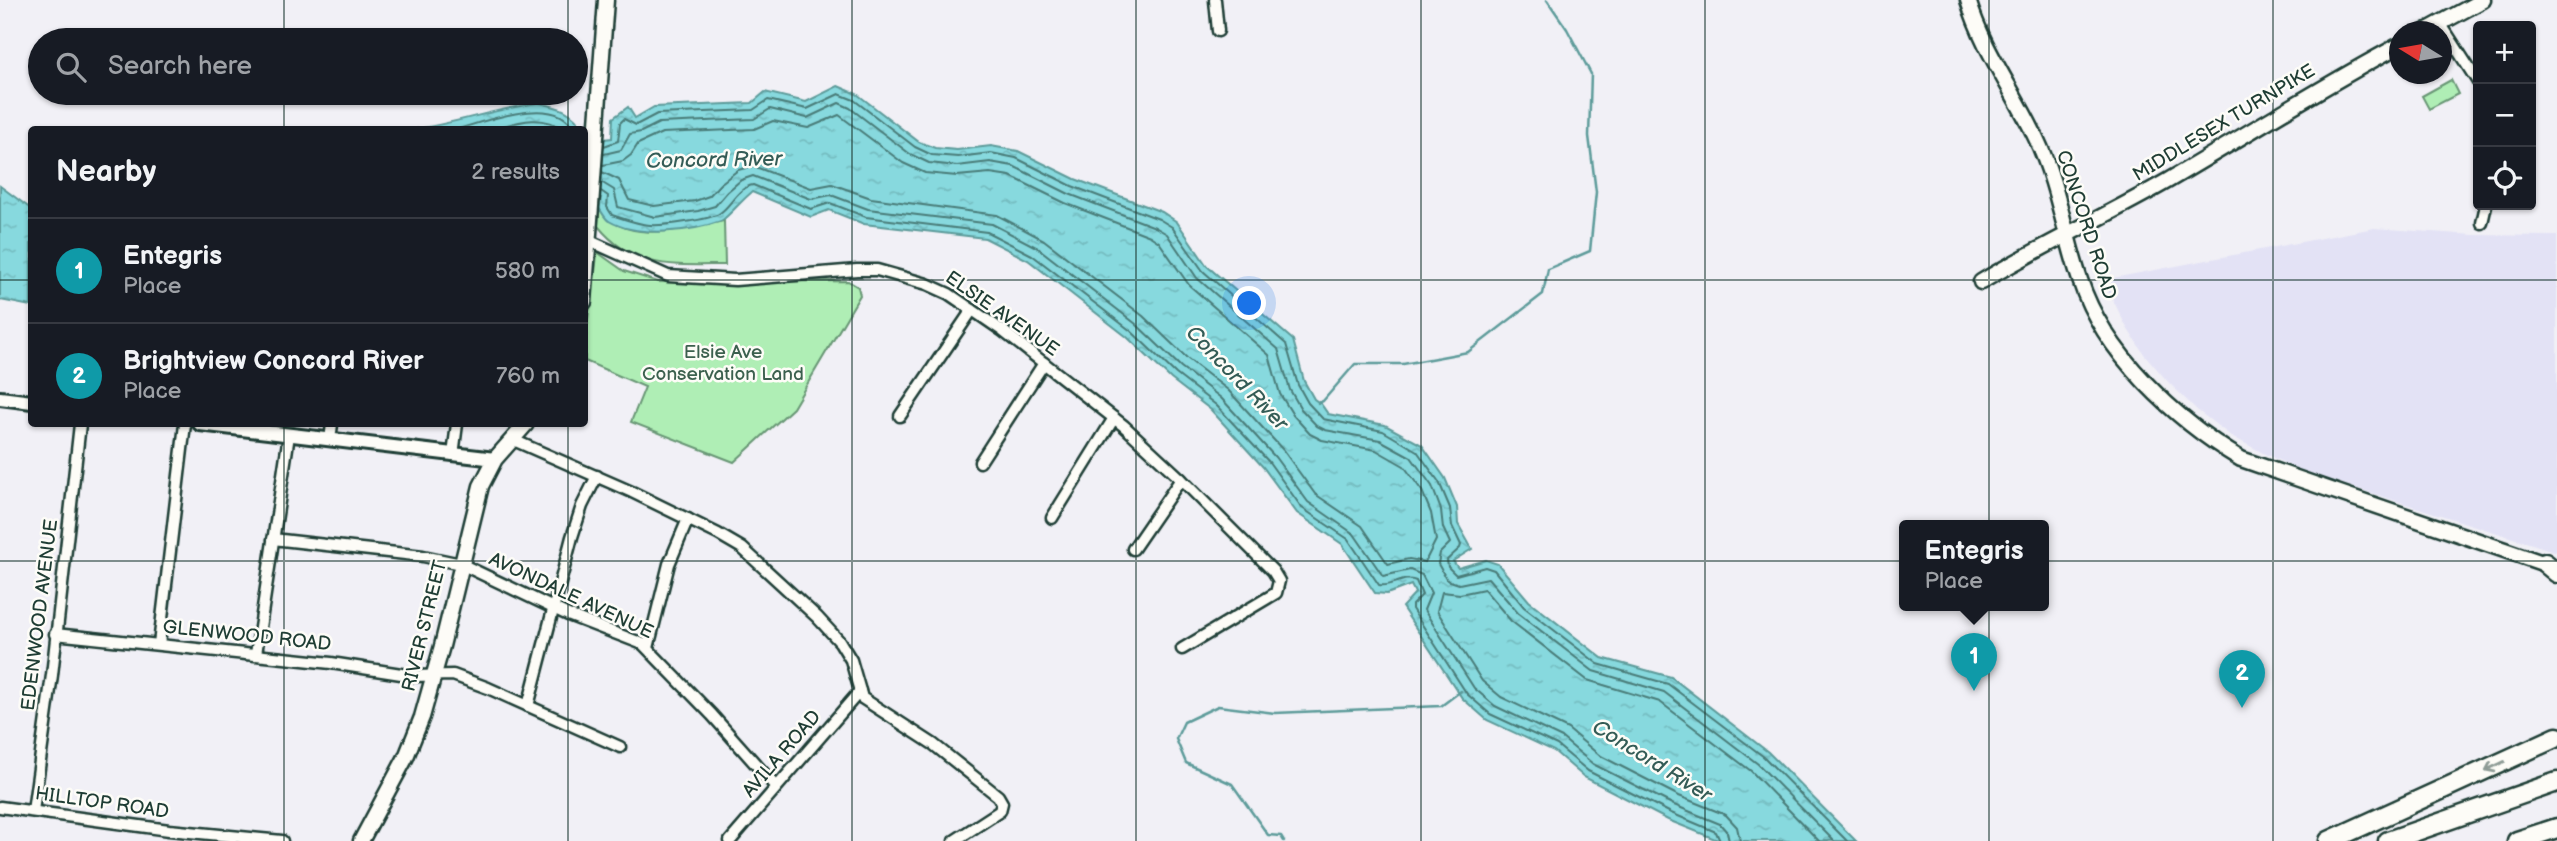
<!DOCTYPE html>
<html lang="en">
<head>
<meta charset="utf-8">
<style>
	:root { --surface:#171b24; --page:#20242c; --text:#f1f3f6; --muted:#9ea1a6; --line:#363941; --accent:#1f6fb2 }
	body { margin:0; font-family:"Balsamiq Sans",sans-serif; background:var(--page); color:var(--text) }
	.controls { position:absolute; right:21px; top:21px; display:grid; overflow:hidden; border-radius:7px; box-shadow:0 2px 5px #0004 }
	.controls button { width:63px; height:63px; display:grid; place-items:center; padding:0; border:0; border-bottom:2px solid var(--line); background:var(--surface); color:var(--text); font:35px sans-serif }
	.compass { position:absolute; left:2389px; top:21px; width:63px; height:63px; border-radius:50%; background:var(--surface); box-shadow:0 2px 5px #0004; rotate:281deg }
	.you { position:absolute; left:1250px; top:304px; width:24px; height:24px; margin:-18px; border:5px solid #fff; border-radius:50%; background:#1a73e8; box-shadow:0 0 0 10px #1a73e833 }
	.badge { display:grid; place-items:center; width:46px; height:46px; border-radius:50%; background:var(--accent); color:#fff; font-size:23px; font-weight:700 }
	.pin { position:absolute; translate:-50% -58px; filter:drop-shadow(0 2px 4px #0008) }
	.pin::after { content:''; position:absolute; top:37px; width:24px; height:21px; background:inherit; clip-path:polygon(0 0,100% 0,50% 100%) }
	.popup { position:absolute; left:1899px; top:520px; width:150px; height:91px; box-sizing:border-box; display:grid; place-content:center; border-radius:7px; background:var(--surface); filter:drop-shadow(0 2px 5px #0005); font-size:23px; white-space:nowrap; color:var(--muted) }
	.popup b { font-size:26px; color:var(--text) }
	.popup::after { content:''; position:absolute; left:50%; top:100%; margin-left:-14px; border:14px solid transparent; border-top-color:var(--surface) }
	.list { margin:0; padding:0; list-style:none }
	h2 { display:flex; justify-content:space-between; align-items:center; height:91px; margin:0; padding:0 28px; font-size:30px }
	h2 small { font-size:23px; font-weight:400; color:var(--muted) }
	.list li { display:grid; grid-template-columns:46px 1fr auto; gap:21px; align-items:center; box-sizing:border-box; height:105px; padding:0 28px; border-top:2px solid var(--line) }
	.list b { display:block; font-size:26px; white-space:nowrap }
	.list p { margin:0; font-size:23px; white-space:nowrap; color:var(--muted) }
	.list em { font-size:23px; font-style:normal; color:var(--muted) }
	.icon { flex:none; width:38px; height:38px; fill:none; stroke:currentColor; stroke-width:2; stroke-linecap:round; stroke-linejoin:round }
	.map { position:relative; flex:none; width:2557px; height:841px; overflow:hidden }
	.search { position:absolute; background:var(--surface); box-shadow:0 2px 5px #0004; left:28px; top:28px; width:560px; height:77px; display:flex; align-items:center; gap:18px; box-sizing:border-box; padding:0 24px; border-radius:38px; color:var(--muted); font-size:26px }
	.panel { position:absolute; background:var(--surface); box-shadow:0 2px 5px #0004; left:28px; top:126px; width:560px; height:301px; border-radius:7px }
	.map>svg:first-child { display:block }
</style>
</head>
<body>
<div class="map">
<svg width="2557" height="841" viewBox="0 0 2557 841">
	<defs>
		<pattern id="water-ripples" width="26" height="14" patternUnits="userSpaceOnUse" patternTransform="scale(1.75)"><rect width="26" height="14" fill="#87d9de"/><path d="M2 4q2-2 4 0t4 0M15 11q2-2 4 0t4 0" fill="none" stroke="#74bbbf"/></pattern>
	</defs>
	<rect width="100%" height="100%" fill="#f1f0f6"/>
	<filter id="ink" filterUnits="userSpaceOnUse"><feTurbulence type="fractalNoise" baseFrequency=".0143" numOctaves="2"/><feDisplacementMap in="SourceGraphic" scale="14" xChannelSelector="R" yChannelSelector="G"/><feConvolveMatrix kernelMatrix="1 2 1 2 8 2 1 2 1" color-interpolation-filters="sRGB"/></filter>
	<g filter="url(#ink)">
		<polygon fill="#e3e2f5" points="2374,228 2474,235 2557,236 2557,552 2302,471 2265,454 2231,436 2197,410 2169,383 2144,354 2127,328 2103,280"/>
		<g fill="#afeeb5" stroke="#679674" stroke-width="2">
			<polygon points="2451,80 2458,94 2429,109 2422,96"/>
			<path d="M599 208C625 247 686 228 724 221L725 265C673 265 634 270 598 226Z"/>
			<path d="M597 252 624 271 658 282 848 281 858 287 860 295 793 408 734 462 631 422 645 387 585 361C584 324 595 289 597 252Z"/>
		</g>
		<g fill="url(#water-ripples)" stroke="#5d9b9a" stroke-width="2">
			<path d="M838 86 857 94 919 142 935 148 957 150 991 146 1018 151 1075 179 1162 212 1177 222 1207 266 1293 340 1304 381 1314 399 1321 404 1328 414 1385 425 1422 445 1445 478 1457 507 1458 524 1472 549 1453 561 1458 568 1486 560 1498 564 1529 601 1602 658 1671 677 1768 752 1856 841H1720L1668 820 1584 777 1554 751 1487 720 1462 698 1402 607 1415 593 1411 585 1387 594 1375 593 1342 544 1297 513 1263 467 1211 410 1171 379 1127 337 1028 260 985 238 864 224 829 210 811 217 752 192C744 198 726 219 721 221 691 232 638 238 609 221 605 219 602 212 599 208L601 198 585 199 584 137 586 141 612 138 613 118 628 107 635 118 654 107 752 103 765 92 806 102Z"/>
			<path d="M539 103C557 107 574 110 582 129H416C458 123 497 108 539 103Z"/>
			<polygon points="0,186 31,209 31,306 0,300"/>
		</g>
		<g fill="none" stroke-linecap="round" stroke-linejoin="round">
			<g stroke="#497b78" stroke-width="2">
				<path d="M455 130C483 122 558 92 574 130"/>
				<path d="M489 130C515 123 541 112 564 130"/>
				<polyline points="604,146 618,141 620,123 624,119 636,125 657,114 753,110 768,100 807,109 839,94 854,100 915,147 932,155 958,157 991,153 1016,158 1072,186 1159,219 1172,227 1203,271 1286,344 1298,385 1308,403 1323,419 1383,431 1417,451 1439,482 1450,508 1452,526 1461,545 1460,548 1447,560 1448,567 1456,575 1485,567 1494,570 1524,607 1598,664 1668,684 1764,757 1847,841"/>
				<polyline points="604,154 621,150 630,134 641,132 659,123 754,119 770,109 807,118 839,103 850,108 910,154 929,163 957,166 990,162 1013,166 1069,194 1155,227 1167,234 1197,278 1278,349 1290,390 1301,409 1317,426 1325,430 1380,440 1411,457 1432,486 1441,510 1443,528 1450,543 1440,553 1438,564 1447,580 1459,584 1488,578 1518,613 1593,671 1664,692 1758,764 1834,841"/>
				<polyline points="602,172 619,180 629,200 654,206 695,201 709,196 720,184 738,170 753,166 811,188 832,184 871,198 997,215 1044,240 1143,316 1188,359 1228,390 1283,450 1315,494 1362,526 1388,564 1409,559 1425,562 1436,540 1431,513 1422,491 1404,466 1376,450 1322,440 1310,434 1293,415 1280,394 1269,355 1189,285 1159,242 1150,236 1065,203 1010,176 990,173 957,176 925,173 903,163 839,115 808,128 773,121 754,129 662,133 638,144 631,155 623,161 603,165"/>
				<polyline points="601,182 614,190 618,207 655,217 698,211 715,206 727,192 741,180 753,176 811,199 831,195 868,209 992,224 1038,248 1136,324 1181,367 1221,398 1275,457 1308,502 1354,534 1383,576 1410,570 1422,575 1431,593 1424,610 1474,688 1495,706 1562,738 1593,764 1674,805 1720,824 1727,832 1729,841"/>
				<path d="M601 191 608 196 607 207 612 215C624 219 637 224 650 225 661 226 711 220 720 213 732 205 737 188 753 185L811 209 830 203 866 217 987 232 1032 255 1131 331 1176 374 1216 405 1269 462 1302 508 1348 539 1379 585C1392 588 1404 575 1416 581L1422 595 1412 605V609L1467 694 1490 714 1557 745 1588 771 1671 813 1716 832 1720 841"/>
				<polyline points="1740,841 1737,827 1726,815 1679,796 1599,755 1568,729 1501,697 1482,681 1437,611 1442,592 1460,594 1484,589 1511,621 1587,680 1660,702 1751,771 1819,841"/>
			</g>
			<g stroke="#5d9b9a" stroke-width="2.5">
				<polyline points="1318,403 1323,401 1355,364 1403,364 1468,352 1543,294 1548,269 1590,251 1596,192 1589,136 1591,74 1567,29 1547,0"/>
				<polyline points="1284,841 1281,836 1268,835 1232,784 1186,763 1176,739 1184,722 1218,706 1275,713 1441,706 1461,691"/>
			</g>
			<g stroke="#1f3d34" stroke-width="15">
				<g id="minor">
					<polyline points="1215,0 1218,31"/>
					<polyline points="2440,23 2478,82"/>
					<polyline points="2482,223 2486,205"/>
					<polyline points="590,241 668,276 735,280 857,270 877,270 927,284 949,294 1003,331 1124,426 1181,479 1273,571 1279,581 1276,593 1182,649"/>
					<polyline points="900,416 972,310"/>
					<polyline points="511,439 632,492 718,534 742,548 817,617 840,642 851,660 862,698 933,744 998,796 1002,803 1000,811 954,841"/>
					<polyline points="330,440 332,424"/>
					<polyline points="453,455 457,424"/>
					<polyline points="980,462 1044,363"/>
					<polyline points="1052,518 1114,418"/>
					<polyline points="273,539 423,556 461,564 568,615 643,644 712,715 776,787"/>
					<polyline points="1133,549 1181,479"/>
					<polyline points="55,634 331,663 414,676 453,675 488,688 620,747"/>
					<polyline points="159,644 185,424"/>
					<polyline points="648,648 669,564 688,519"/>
					<polyline points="256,654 289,435"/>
					<polyline points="528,706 572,537 582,506 597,476"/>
					<polyline points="0,807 169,830 282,841"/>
					<polyline points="33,811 52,675 80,424"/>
					<polyline points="730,841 860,691"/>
				</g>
			</g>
			<g stroke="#1f3d34" stroke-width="18">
				<g id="tertiary">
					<polyline points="0,398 32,402"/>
					<polyline points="200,424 495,459"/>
				</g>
			</g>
			<g stroke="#1f3d34" stroke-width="19">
				<g id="secondary">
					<path d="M1968 0C1983 50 2014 91 2036 138 2058 184 2064 233 2080 280 2104 354 2176 420 2241 459L2554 567"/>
					<polyline points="2424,32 2483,0"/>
					<path d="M1981 282C2042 245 2107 216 2169 180 2246 135 2321 87 2400 45"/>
					<polyline points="584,302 606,0"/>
					<polyline points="361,841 406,757 422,717 442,646 481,486 495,459 526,424"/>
				</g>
			</g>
			<g stroke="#1f3d34" stroke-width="23">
				<g id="motorway">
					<polyline points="2545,563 2557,573"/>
					<polyline points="2329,841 2557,737"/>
					<polyline points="2388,841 2557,782"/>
					<polyline points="2517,841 2557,828"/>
				</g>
			</g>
			<use href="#minor" stroke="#fdfcf7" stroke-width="10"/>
			<use href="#tertiary" stroke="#fdfcf7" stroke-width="12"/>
			<use href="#secondary" stroke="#fdfcf7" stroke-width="14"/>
			<use href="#motorway" stroke="#fdfcf7" stroke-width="18"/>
		</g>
		<defs><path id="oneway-shaft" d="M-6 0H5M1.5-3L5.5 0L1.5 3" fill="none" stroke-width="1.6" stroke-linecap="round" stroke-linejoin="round" transform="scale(1.75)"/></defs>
		<use stroke="#8e9c96" href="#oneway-shaft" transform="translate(2495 766) rotate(155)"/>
	</g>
	<path fill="none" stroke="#1f3d34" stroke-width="2" stroke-opacity="0.55" d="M284 0V40M568 0V40M852 0V841M1136 0V841M1421 0V841M1705 0V841M1989 0V841M2273 0V841M284 93V130M568 93V130M0 280H32M584 280H2557M284 424V841M568 424V841M0 561H2557"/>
	<g text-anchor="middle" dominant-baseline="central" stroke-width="5" stroke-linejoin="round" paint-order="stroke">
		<g font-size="19" fill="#1f3d34" stroke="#fdfcf7">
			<text transform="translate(2224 123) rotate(-31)">MIDDLESEX TURNPIKE</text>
			<text transform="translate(2086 225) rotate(72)">CONCORD ROAD</text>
			<text transform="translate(1002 314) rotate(35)">ELSIE AVENUE</text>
			<text transform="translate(571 596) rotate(25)">AVONDALE AVENUE</text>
			<text transform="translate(40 615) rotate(-83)">EDENWOOD AVENUE</text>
			<text transform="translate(425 626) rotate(-76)">RIVER STREET</text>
			<text transform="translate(247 636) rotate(6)">GLENWOOD ROAD</text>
			<text transform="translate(782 754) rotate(-49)">AVILA ROAD</text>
			<text transform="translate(102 803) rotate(8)">HILLTOP ROAD</text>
		</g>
		<g font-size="19" fill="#3c604e" stroke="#fdfcf7">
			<text x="723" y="352">Elsie Ave<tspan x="723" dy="22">Conservation Land</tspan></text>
		</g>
		<g font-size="21" font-style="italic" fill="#345c56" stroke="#fdfcf7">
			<text transform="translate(714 160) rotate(-1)">Concord River</text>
			<text transform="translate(1237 378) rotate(46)">Concord River</text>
			<text transform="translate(1652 761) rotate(32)">Concord River</text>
		</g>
	</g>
</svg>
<div class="controls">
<button>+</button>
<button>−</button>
<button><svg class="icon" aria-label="locate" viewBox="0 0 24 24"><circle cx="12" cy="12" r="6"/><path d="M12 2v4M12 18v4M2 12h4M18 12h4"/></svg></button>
</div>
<svg class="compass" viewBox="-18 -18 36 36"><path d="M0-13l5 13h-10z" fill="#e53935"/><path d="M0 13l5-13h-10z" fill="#9ea1a6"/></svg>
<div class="you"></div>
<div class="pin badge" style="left:1974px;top:691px;background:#0f9aa8">1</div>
<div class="popup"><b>Entegris</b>Place</div>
<div class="pin badge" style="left:2242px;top:708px;background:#0f9aa8">2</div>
<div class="search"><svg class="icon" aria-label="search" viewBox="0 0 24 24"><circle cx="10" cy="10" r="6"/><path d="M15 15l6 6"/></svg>Search here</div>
<section class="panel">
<h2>Nearby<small>2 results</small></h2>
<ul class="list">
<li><span class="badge" style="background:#0f9aa8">1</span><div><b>Entegris</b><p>Place</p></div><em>580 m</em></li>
<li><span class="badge" style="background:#0f9aa8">2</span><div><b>Brightview Concord River</b><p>Place</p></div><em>760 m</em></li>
</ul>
</section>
</div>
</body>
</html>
